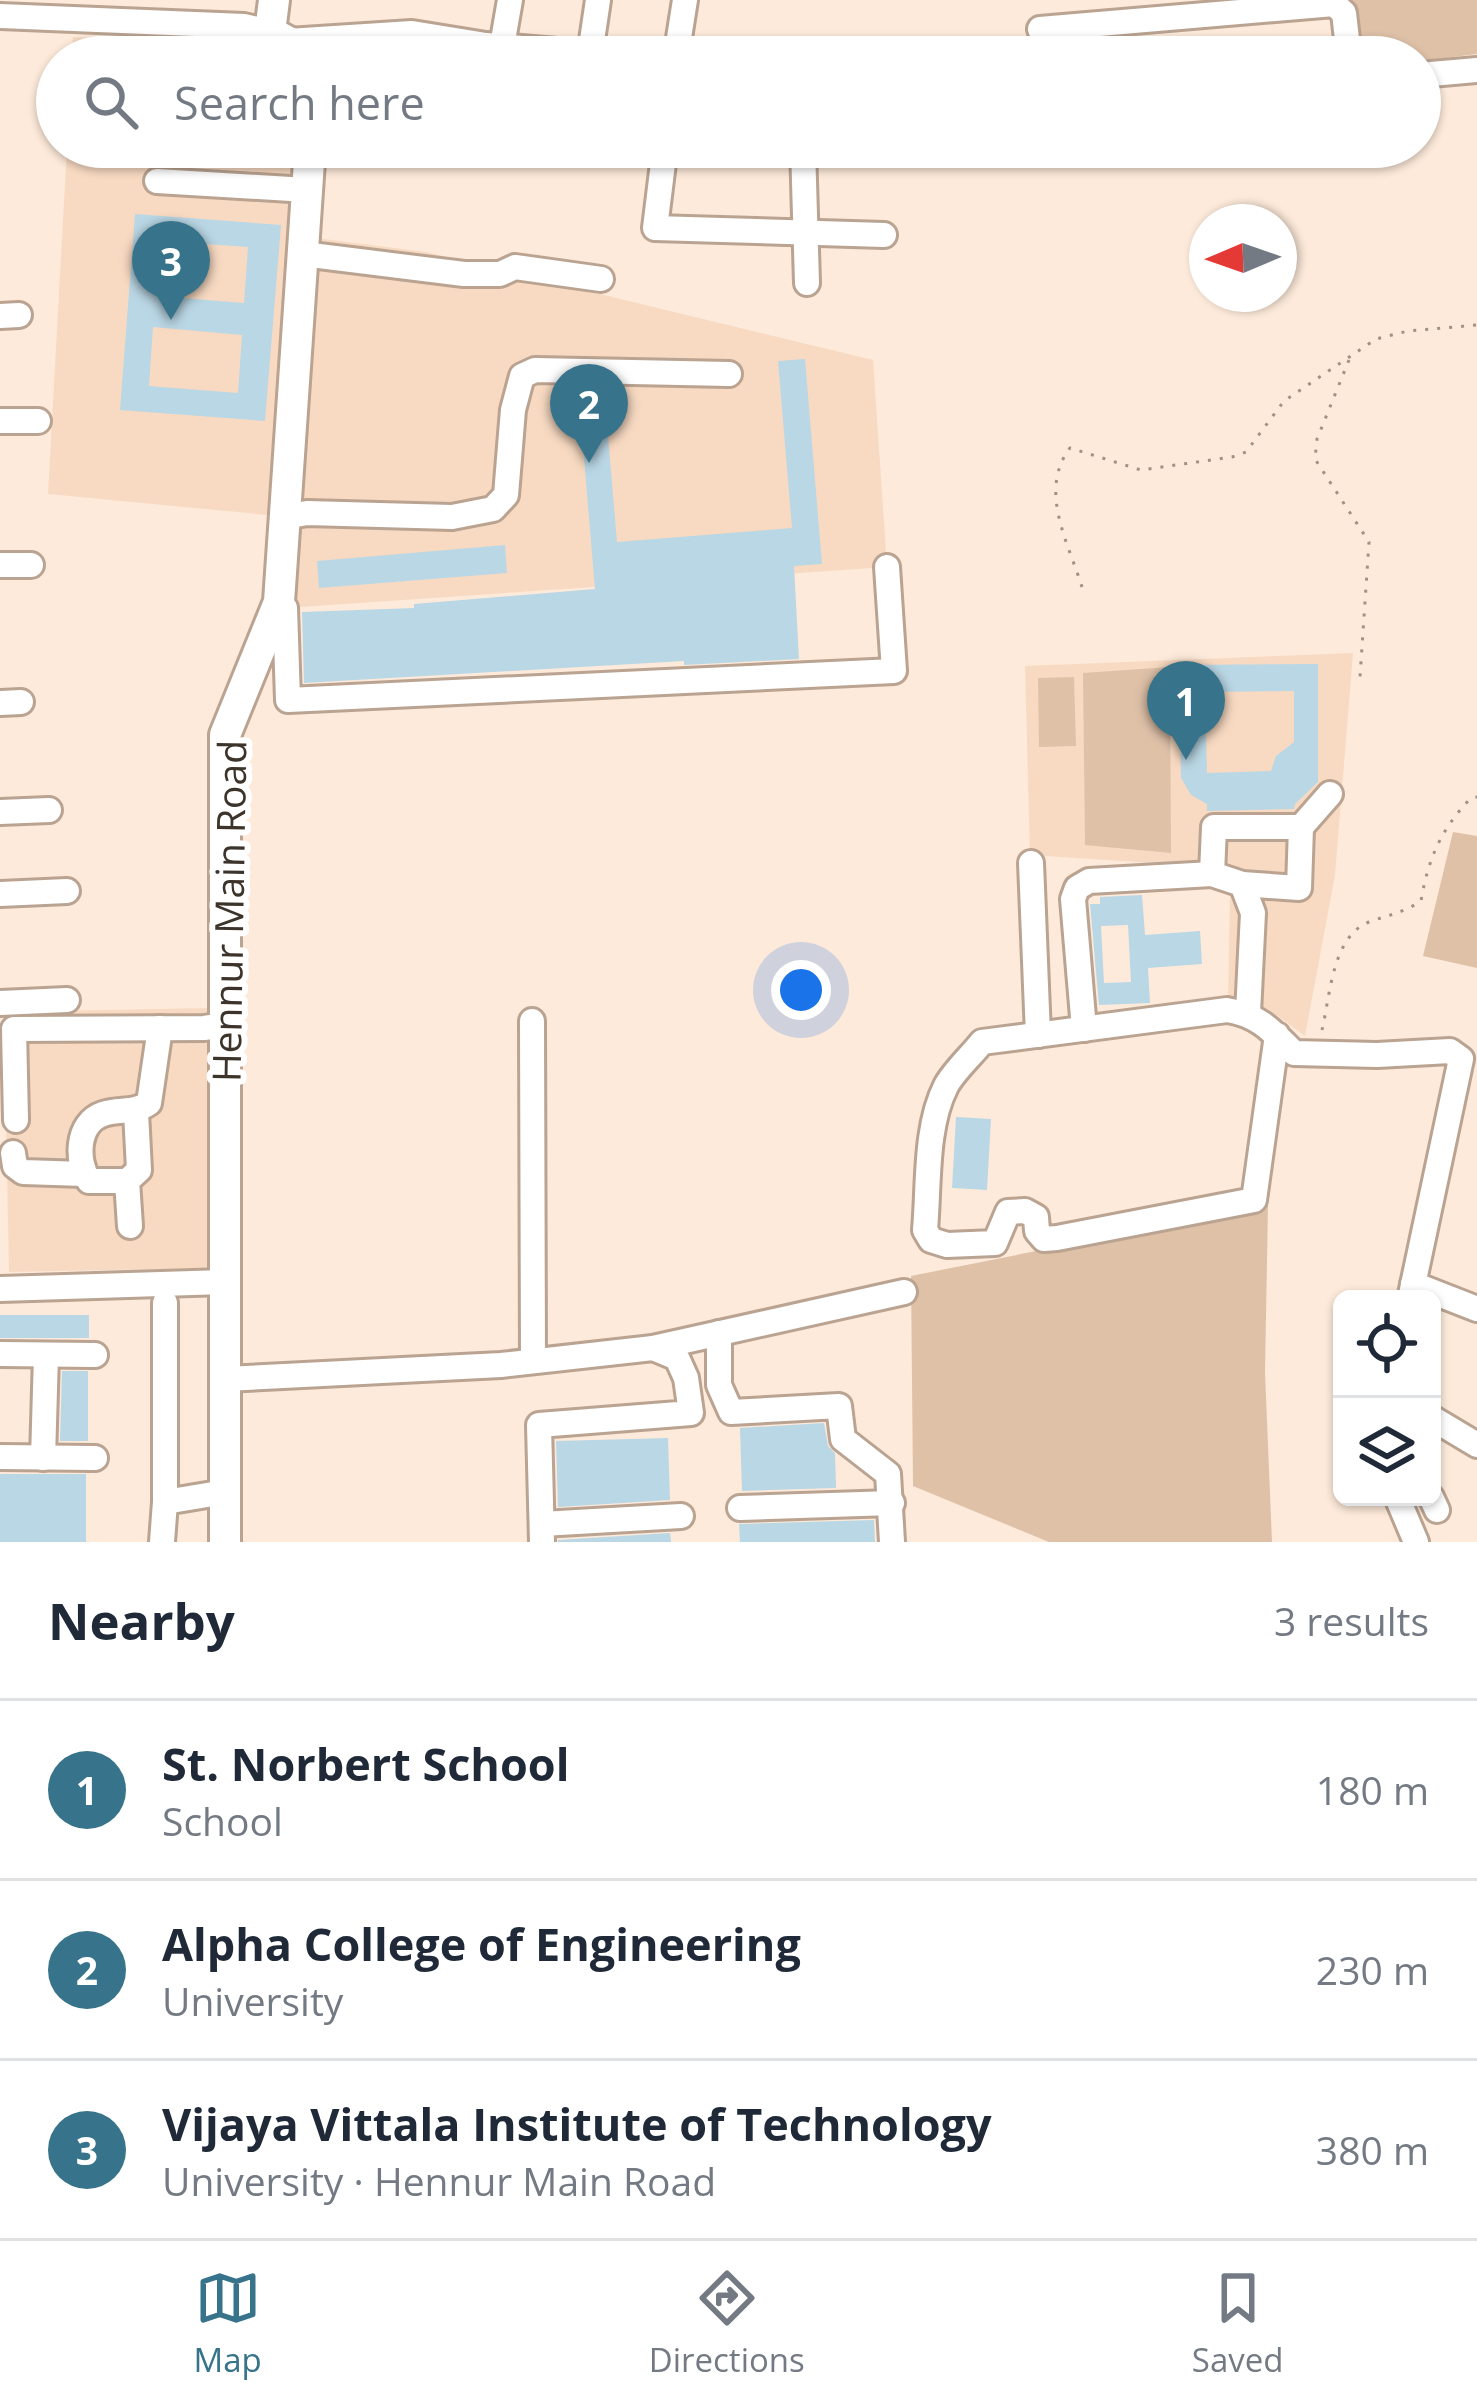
<!DOCTYPE html>
<html lang="en">
<head>
<meta charset="utf-8">
<style>
	:root { --surface:#fff; --page:#f2f2f3; --text:#1f2937; --muted:#747a83; --line:#e0e1e3; --accent:#37738a }
	body { margin:0; font-family:"Open Sans",sans-serif; background:var(--page); color:var(--text) }
	.controls { position:absolute; right:36px; bottom:36px; display:grid; overflow:hidden; border-radius:18px; box-shadow:0 3px 9px #0004 }
	.controls button { width:108px; height:108px; display:grid; place-items:center; padding:0; border:0; border-bottom:3px solid var(--line); background:var(--surface); color:var(--text); font:60px sans-serif }
	.compass { position:absolute; left:1189px; top:204px; width:108px; height:108px; border-radius:50%; background:var(--surface); box-shadow:0 3px 9px #0004; rotate:268deg }
	.you { position:absolute; left:801px; top:990px; width:42px; height:42px; margin:-30px; border:9px solid #fff; border-radius:50%; background:#1a73e8; box-shadow:0 0 0 18px #1a73e833 }
	.badge { display:grid; place-items:center; width:78px; height:78px; border-radius:50%; background:var(--accent); color:#fff; font-size:39px; font-weight:700 }
	.pin { position:absolute; translate:-50% -99px; filter:drop-shadow(0 3px 6px #0008) }
	.pin::after { content:''; position:absolute; top:63px; width:42px; height:36px; background:inherit; clip-path:polygon(0 0,100% 0,50% 100%) }
	.list { margin:0; padding:0; list-style:none }
	h2 { display:flex; justify-content:space-between; align-items:center; height:156px; margin:0; padding:0 48px; font-size:51px }
	h2 small { font-size:39px; font-weight:400; color:var(--muted) }
	.list li { display:grid; grid-template-columns:78px 1fr auto; gap:36px; align-items:center; box-sizing:border-box; height:180px; padding:0 48px; border-top:3px solid var(--line) }
	.list b { display:block; font-size:45px; white-space:nowrap }
	.list p { margin:0; font-size:39px; white-space:nowrap; color:var(--muted) }
	.list em { font-size:39px; font-style:normal; color:var(--muted) }
	.icon { flex:none; width:66px; height:66px; fill:none; stroke:currentColor; stroke-width:2; stroke-linecap:round; stroke-linejoin:round }
	.map { position:relative; flex:none; width:1477px; height:1542px; overflow:hidden }
	.search { position:absolute; background:var(--surface); box-shadow:0 3px 9px #0004; left:36px; right:36px; top:36px; height:132px; display:flex; align-items:center; gap:30px; box-sizing:border-box; padding:0 42px; border-radius:66px; color:var(--muted); font-size:45px }
	.sheet { height:696px; background:var(--surface) }
	nav { display:flex; justify-content:space-around; align-items:center; box-sizing:border-box; height:168px; border-top:3px solid var(--line); background:var(--surface); font-size:33px; color:var(--muted) }
	nav a { display:grid; justify-items:center; gap:6px }
	nav .on { color:var(--accent) }
	.map>svg:first-child { display:block }
</style>
</head>
<body>
<div class="map">
<svg width="1477" height="1542" viewBox="0 0 1477 1542">
	<rect width="100%" height="100%" fill="#fdeada"/>
	<g fill="#f8dac2">
		<polygon points="73,37 261,45 286,57 72,57"/>
		<polygon points="67,147 299,147 268,515 48,494"/>
		<polygon points="316,238 426,252 873,360 887,567 285,608"/>
		<polygon points="1353,653 1335,875 1305,1036 1268,1009 1228,1001 1230,896 1201,883 1200,866 1030,855 1025,666"/>
		<polygon points="210,1008 215,1268 9,1272 4,1012"/>
	</g>
	<g fill="#dfc1a8">
		<polygon points="1351,0 1477,0 1477,54 1420,61 1420,57 1361,57"/>
		<polygon points="1170,667 1171,853 1085,845 1083,673"/>
		<polygon points="1074,677 1076,746 1039,747 1038,678"/>
		<polygon points="1453,832 1477,836 1477,968 1423,956"/>
		<polygon points="1268,1205 1265,1372 1272,1542 1049,1542 913,1486 911,1276"/>
	</g>
	<g fill="#bad7e5" fill-rule="evenodd">
		<path d="M135 214 281 225 265 421 120 410ZM162 241 248 247 244 303 158 296ZM153 327 242 335 238 393 149 386Z"/>
		<polygon points="805,359 822,564 794,566 799,659 684,665 684,661 304,683 302,612 414,608 414,604 595,589 578,387 604,388 617,542 792,528 778,361"/>
		<polygon points="505,545 507,573 319,588 317,561"/>
		<path d="M1318 664V782L1295 804 1294 809 1207 811V804L1191 795 1181 778 1179 665ZM1294 691V742L1276 756 1271 771 1207 773 1205 692Z"/>
		<path d="M1142 895 1145 935 1200 931 1202 964 1148 968 1150 1003 1099 1005 1090 904H1100V897ZM1128 925 1131 982 1104 983 1101 926Z"/>
		<polygon points="956,1117 991,1119 987,1190 952,1188"/>
		<rect x="0" y="1315" width="89" height="23"/>
		<polygon points="62,1371 88,1371 88,1441 60,1441"/>
		<polygon points="824,1423 828,1446 835,1453 836,1488 742,1491 740,1428"/>
		<polygon points="668,1438 670,1500 558,1507 556,1441"/>
		<rect x="0" y="1474" width="86" height="68"/>
		<polygon points="874,1520 875,1542 740,1542 739,1524"/>
		<polygon points="670,1533 671,1542 558,1542 558,1540"/>
	</g>
	<g fill="none" stroke-linecap="round" stroke-linejoin="round">
		<g stroke="#baa391" stroke-width="30">
			<g id="minor">
				<polyline points="0,16 244,26 270,32"/>
				<polyline points="1040,29 1334,4 1344,13 1349,57"/>
				<polyline points="288,41 412,33 486,45 628,57"/>
				<polyline points="502,46 510,0"/>
				<polyline points="590,54 598,0"/>
				<polyline points="676,57 685,0"/>
				<polyline points="1420,75 1477,70"/>
				<polyline points="665,147 655,228 884,235"/>
				<polyline points="803,147 807,283"/>
				<polyline points="157,181 307,190"/>
				<polyline points="303,254 464,274 500,274 515,267 601,279"/>
				<polyline points="0,316 19,315"/>
				<polyline points="0,421 38,421"/>
				<polyline points="285,517 307,513 452,517 493,509 506,495 513,410 522,376 535,370 729,374"/>
				<polyline points="0,565 31,565"/>
				<polyline points="279,602 285,608 288,700 894,671 887,567"/>
				<polyline points="0,703 21,702"/>
				<polyline points="0,812 49,810"/>
				<polyline points="1031,863 1038,1035"/>
				<polyline points="1212,874 1214,827 1301,827 1330,794"/>
				<polyline points="1242,884 1299,888 1301,827"/>
				<polyline points="0,894 67,891"/>
				<polyline points="0,1003 67,1000"/>
				<polyline points="532,1021 533,1361"/>
				<polyline points="1084,1029 1073,899 1077,888 1089,881 1212,874 1242,884 1253,913 1248,1013"/>
				<path d="M1277 1035 1254 1200 1057 1238 1044 1239 1037 1231 1036 1217 1025 1211 1008 1212 995 1243 947 1245 931 1240 925 1230C929 1185 925 1127 946 1086 954 1071 971 1056 982 1042L1227 1010C1259 1015 1272 1031 1294 1053L1377 1055 1450 1051 1461 1059 1410 1299"/>
				<path d="M136 1112 139 1170 127 1181H89C76 1162 76 1123 103 1114 120 1108 133 1114 149 1103L160 1028"/>
				<polyline points="16,1120 14,1029 204,1028 225,1025"/>
				<polyline points="13,1153 15,1166 23,1172 84,1174"/>
				<polyline points="127,1181 130,1226"/>
				<polyline points="1413,1284 1477,1309"/>
				<polyline points="0,1289 225,1282"/>
				<polyline points="165,1303 165,1502"/>
				<polyline points="719,1333 719,1385 731,1412 839,1406 843,1439 888,1474 892,1542"/>
				<polyline points="0,1354 95,1355"/>
				<polyline points="225,1379 501,1365 653,1348 904,1292"/>
				<polyline points="1432,1418 1477,1445"/>
				<polyline points="0,1457 95,1458"/>
				<polyline points="43,1458 46,1355"/>
				<polyline points="1397,1497 1416,1542"/>
				<polyline points="1431,1497 1437,1510"/>
				<polyline points="740,1508 892,1503"/>
				<polyline points="542,1524 681,1516"/>
				<polyline points="162,1542 165,1502 225,1492"/>
				<polyline points="542,1542 539,1425 691,1413 686,1378 677,1358 653,1348"/>
			</g>
		</g>
		<g stroke="#baa391" stroke-width="36">
			<g id="major">
				<polyline points="274,0 270,32 316,57"/>
				<polyline points="225,1542 225,735 279,602 310,147"/>
			</g>
		</g>
		<g stroke="#9f9185" stroke-width="3" stroke-dasharray="3 9" stroke-linecap="butt">
			<polyline points="1349,360 1317,439 1315,459 1369,542 1360,677"/>
			<path d="M1082 587C1068 542 1038 490 1070 448L1141 470 1232 457 1246 452 1284 401 1376 339 1408 331 1477 325"/>
			<path d="M1322 1030C1330 997 1332 936 1369 922 1388 915 1403 913 1421 901 1428 859 1441 829 1471 798L1477 797"/>
		</g>
		<use href="#minor" stroke="#fff" stroke-width="24"/>
		<use href="#major" stroke="#fff" stroke-width="30"/>
	</g>
	<g text-anchor="middle" dominant-baseline="central" stroke-width="12" stroke-linejoin="round" paint-order="stroke">
		<g font-size="39" fill="#3c332b" stroke="#fff">
			<text transform="translate(228 911) rotate(-89)">Hennur Main Road</text>
		</g>
	</g>
</svg>
<div class="controls">
<button><svg class="icon" aria-label="locate" viewBox="0 0 24 24"><circle cx="12" cy="12" r="6"/><path d="M12 2v4M12 18v4M2 12h4M18 12h4"/></svg></button>
<button><svg class="icon" aria-label="layers" viewBox="0 0 24 24"><path d="M12 4l9 5-9 5-9-5zM3 14l9 5 9-5"/></svg></button>
</div>
<svg class="compass" viewBox="-18 -18 36 36"><path d="M0-13l5 13h-10z" fill="#e53935"/><path d="M0 13l5-13h-10z" fill="#747a83"/></svg>
<div class="you"></div>
<div class="pin badge" style="left:1186px;top:760px">1</div>
<div class="pin badge" style="left:589px;top:463px">2</div>
<div class="pin badge" style="left:171px;top:320px">3</div>
<div class="search"><svg class="icon" aria-label="search" viewBox="0 0 24 24"><circle cx="10" cy="10" r="6"/><path d="M15 15l6 6"/></svg>Search here</div>
</div>
<section class="sheet">
<h2>Nearby<small>3 results</small></h2>
<ul class="list">
<li><span class="badge">1</span><div><b>St. Norbert School</b><p>School</p></div><em>180 m</em></li>
<li><span class="badge">2</span><div><b>Alpha College of Engineering</b><p>University</p></div><em>230 m</em></li>
<li><span class="badge">3</span><div><b>Vijaya Vittala Institute of Technology</b><p>University · Hennur Main Road</p></div><em>380 m</em></li>
</ul>
</section>
<nav>
<a class="on"><svg class="icon" aria-label="map" viewBox="0 0 24 24"><path d="M3 6l6-2 6 2 6-2v14l-6 2-6-2-6 2zM9 4v14M15 6v14"/></svg>Map</a>
<a><svg class="icon" aria-label="directions" viewBox="0 0 24 24"><path d="M12 3l9 9-9 9-9-9zM9 14v-3h6M13 9l2 2-2 2"/></svg>Directions</a>
<a><svg class="icon" aria-label="saved" viewBox="0 0 24 24"><path d="M7 4h10v16l-5-4-5 4z"/></svg>Saved</a>
</nav>
</body>
</html>
